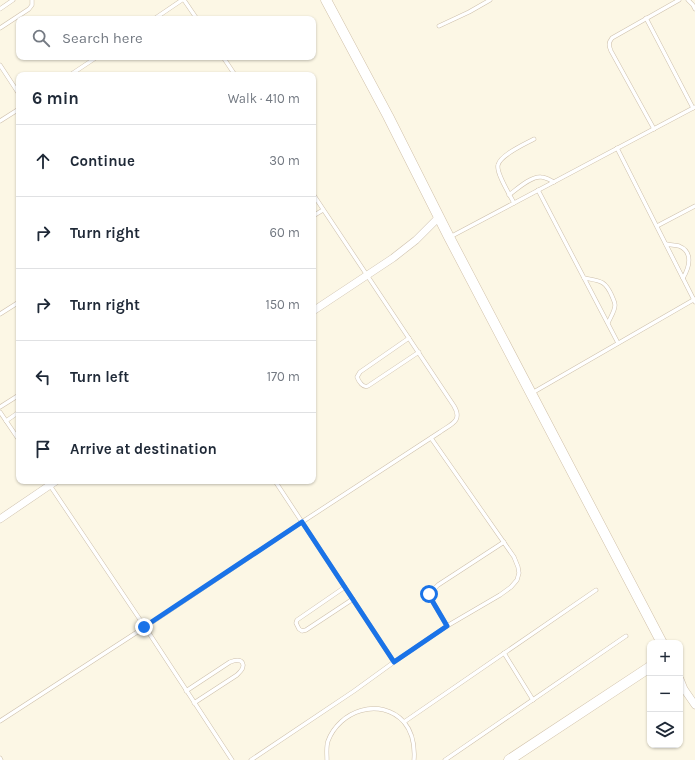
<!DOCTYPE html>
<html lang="en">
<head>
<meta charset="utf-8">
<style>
	:root { --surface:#fff; --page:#f6f6f7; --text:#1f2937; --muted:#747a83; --line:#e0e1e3 }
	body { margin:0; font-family:Karla,sans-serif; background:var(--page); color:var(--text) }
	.controls { position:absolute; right:12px; bottom:12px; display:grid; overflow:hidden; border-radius:8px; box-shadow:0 1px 3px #0004 }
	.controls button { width:36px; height:36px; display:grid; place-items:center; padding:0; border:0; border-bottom:1px solid var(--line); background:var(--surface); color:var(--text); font:20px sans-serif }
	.stop { position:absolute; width:12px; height:12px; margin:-9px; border:3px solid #1a73e8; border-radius:50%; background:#fff }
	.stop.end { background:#1a73e8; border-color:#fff; box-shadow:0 1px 4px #0008 }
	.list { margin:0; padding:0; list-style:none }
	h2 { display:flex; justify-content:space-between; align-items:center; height:52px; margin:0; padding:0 16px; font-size:17px }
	h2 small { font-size:13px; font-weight:400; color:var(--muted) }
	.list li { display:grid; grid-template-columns:26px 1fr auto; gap:12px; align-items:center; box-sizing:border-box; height:72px; padding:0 16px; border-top:1px solid var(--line) }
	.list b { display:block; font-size:15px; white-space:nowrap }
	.list em { font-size:13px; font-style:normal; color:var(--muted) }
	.icon { flex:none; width:22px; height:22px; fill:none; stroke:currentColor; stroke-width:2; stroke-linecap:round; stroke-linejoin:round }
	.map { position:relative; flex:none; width:695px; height:760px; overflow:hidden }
	.search { position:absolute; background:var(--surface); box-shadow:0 1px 3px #0004; left:16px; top:16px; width:300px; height:44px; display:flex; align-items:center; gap:10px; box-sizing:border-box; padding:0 14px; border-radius:8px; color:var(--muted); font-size:15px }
	.panel { position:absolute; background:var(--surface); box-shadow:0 1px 3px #0004; left:16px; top:72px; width:300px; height:412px; border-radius:8px }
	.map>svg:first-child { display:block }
</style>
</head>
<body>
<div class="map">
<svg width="695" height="760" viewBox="0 0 695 760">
	<rect width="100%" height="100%" fill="#fcf7e5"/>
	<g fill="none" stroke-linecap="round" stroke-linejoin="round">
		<g stroke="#cec0ac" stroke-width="4.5">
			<g id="lane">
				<polyline points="184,0 197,19"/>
				<polyline points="688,0 693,5 695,9"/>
				<polyline points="0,9 13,0"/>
				<polyline points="646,18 693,108"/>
				<polyline points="154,19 182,0"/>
				<polyline points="439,26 469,12 490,0"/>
				<polyline points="0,28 29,9 32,5 32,0"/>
				<polyline points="223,57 235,75"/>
				<polyline points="0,65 19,94"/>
				<polyline points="70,75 97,57"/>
				<polyline points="0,121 19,109"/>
				<path d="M654 129 611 51C609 46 608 43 612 38L679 0"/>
				<polyline points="617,148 695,302"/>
				<polyline points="538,190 618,343"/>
				<path d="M509 195C517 189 531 176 541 177 545 177 550 180 554 182"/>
				<path d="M514 203C510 195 496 173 498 165 500 155 525 144 534 139"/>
				<polyline points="313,216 323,210"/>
				<polyline points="657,226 695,206"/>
				<polyline points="450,237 695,107"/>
				<path d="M666 244C670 245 675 245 679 246 694 252 689 268 683 278"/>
				<path d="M584 278C600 281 605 280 612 296 613 299 615 302 615 305 615 311 610 318 608 323"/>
				<polyline points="0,314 19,302"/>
				<path d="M409 338 360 372 357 377C359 382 363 388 368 386L419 352"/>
				<polyline points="532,393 695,299"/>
				<polyline points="0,407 19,395"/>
				<polyline points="0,412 19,440"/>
				<polyline points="6,421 19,412"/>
				<polyline points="47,481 145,627 302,522 394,662"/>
				<path d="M275 481 302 522 440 432C451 424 463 421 454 406L313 194"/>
				<polyline points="345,587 297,620 296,623 299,629 302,631 306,630 353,599"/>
				<polyline points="447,626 430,597 429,594 438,585 504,542"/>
				<polyline points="504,653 533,700"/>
				<path d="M186 691 230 662C243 657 248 665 237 675L194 703"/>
				<polyline points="0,721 145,627 232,760"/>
				<polyline points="404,722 596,590"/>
				<polyline points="0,758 1,760"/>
				<polyline points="251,760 354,691 394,662 447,626 500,595 511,587 517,580 519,573 518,567 514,557 431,438"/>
				<path d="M327 760C327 754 326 747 328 741 339 711 380 696 404 722 413 733 415 747 414 760"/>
				<polyline points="445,760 626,636"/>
			</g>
		</g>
		<g stroke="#cec0ac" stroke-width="8">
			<g id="street">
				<polyline points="313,311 393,258 416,240 439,217"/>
				<polyline points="0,519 56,481"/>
				<polyline points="680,679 684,689 695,705"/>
			</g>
		</g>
		<g stroke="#d1c1a9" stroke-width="11">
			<g id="secondary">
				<polyline points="326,0 388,116 449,237 662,643"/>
				<polyline points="509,760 650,667"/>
			</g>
		</g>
		<use href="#lane" stroke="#fff" stroke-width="3.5"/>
		<use href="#street" stroke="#fff" stroke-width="7"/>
		<use href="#secondary" stroke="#fff" stroke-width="10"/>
	</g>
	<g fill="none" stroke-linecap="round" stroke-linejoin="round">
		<polyline stroke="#1a73e8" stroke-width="5" points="144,627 302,522 394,662 447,626 430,597 429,594"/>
	</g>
</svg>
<div class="controls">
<button>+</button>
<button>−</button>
<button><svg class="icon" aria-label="layers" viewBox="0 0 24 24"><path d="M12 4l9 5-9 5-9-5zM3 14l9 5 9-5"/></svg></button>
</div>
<div class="stop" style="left:429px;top:594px"></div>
<div class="stop end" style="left:144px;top:627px"></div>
<div class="search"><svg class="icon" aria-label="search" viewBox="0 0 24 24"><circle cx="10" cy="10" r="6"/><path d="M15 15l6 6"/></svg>Search here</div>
<section class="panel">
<h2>6 min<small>Walk · 410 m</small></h2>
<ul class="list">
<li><svg class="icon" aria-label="ahead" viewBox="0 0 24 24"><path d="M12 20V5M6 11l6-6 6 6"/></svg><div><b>Continue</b></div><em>30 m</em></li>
<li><svg class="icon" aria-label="right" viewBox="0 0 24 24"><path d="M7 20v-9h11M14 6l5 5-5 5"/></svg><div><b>Turn right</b></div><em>60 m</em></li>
<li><svg class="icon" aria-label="right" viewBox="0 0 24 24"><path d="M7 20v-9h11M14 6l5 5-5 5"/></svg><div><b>Turn right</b></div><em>150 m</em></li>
<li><svg class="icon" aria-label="left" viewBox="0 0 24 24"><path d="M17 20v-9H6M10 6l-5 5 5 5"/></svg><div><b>Turn left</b></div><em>170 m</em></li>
<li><svg class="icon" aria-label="arrive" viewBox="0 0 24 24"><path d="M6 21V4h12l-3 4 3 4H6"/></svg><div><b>Arrive at destination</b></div></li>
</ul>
</section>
</div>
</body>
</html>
